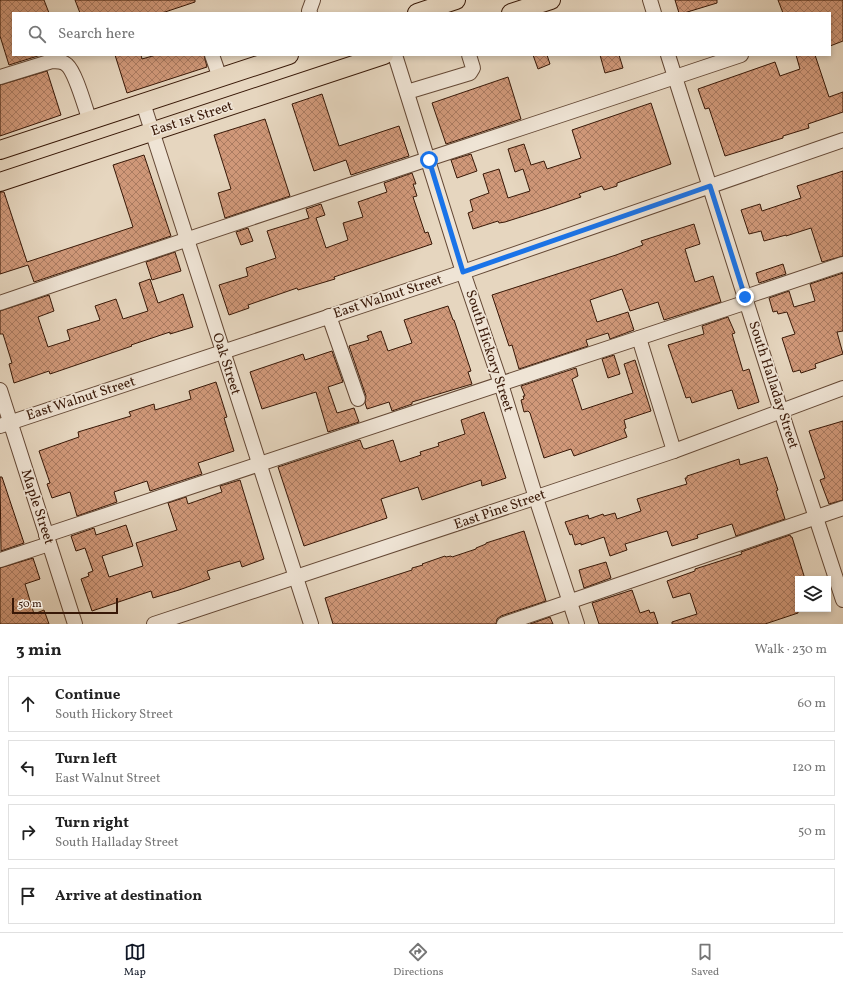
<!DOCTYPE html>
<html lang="en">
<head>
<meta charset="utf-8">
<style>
	:root { --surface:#fff; --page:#f2f2f2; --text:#222; --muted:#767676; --line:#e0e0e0; --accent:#111827 }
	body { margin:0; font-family:Vollkorn,serif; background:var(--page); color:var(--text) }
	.controls { position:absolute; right:12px; bottom:12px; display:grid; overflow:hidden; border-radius:0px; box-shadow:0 2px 6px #0003 }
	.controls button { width:36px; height:36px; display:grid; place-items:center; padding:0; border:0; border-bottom:1px solid var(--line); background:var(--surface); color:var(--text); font:20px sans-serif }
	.scale { position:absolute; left:12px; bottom:10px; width:106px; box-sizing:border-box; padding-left:4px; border:2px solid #381807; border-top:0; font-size:11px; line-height:14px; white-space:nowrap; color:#381807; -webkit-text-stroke:3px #efe4d5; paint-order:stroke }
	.stop { position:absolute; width:12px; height:12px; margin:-9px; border:3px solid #1a73e8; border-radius:50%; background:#fff }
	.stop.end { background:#1a73e8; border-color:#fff; box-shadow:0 1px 4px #0008 }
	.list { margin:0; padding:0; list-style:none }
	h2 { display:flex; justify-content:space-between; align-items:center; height:52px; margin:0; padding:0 16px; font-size:17px }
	h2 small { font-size:13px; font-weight:400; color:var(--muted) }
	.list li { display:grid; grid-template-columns:26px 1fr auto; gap:12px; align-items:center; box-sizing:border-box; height:56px; margin:0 8px 8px; padding:0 8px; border:1px solid var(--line); border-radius:0px }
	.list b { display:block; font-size:15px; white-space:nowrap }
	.list p { margin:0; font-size:13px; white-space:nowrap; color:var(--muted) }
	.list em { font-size:13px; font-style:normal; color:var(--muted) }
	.icon { flex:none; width:22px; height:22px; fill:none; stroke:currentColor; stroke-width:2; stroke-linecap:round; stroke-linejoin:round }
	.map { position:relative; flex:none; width:843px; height:624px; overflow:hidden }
	.search { position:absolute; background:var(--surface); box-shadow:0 2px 6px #0003; left:12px; right:12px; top:12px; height:44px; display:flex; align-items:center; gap:10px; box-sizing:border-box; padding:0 14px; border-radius:0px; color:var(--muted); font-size:15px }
	.sheet { height:308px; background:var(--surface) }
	nav { display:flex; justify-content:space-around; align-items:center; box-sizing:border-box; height:56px; border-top:1px solid var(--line); background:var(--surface); font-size:11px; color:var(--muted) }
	nav a { display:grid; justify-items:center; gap:2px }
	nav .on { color:var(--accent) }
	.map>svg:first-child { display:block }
</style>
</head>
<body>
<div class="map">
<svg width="843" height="624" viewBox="0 0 843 624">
	<defs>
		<pattern id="building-cross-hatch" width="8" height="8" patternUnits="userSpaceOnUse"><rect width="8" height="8" fill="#d09879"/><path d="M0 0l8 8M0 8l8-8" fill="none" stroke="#aa7b61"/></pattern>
	</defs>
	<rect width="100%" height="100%" fill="#e6d6bf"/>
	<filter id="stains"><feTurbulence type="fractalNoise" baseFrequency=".005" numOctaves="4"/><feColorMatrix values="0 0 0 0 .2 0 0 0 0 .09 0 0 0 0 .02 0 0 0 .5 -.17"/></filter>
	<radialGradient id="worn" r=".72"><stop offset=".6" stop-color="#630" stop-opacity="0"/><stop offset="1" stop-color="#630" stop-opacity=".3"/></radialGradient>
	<g fill="url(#building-cross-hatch)" stroke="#381807">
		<polygon points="0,0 44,0 49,13 13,13 13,55 41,55 9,65 0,36"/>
		<polygon points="75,0 195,0 195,2 162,13 80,13"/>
		<polygon points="675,0 717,0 717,3 684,13 679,13"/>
		<polygon points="778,0 843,0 843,41 830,46 830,13 783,13"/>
		<polygon points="115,55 141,55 142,59 156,55 204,55 207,67 127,93"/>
		<polygon points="533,55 547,55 550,64 538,69"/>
		<polygon points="600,55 619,55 623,68 605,73"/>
		<polygon points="796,55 815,55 829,97 843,92 843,112 808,124 809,128 783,136 783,138 725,156 709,108 705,109 698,89 775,62 780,76 800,69"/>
		<polygon points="47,71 61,115 0,136 0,85"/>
		<polygon points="508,77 521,119 446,144 432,103"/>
		<polygon points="322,94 339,146 399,126 409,156 351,175 346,160 314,171 292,104"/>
		<polygon points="651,103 671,164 617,183 617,186 604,190 602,186 579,194 581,197 546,209 505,222 499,223 498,221 473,229 468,213 473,211 470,200 489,193 483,174 499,169 508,198 530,191 523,169 515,172 508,149 524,144 531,165 544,161 547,169 581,158 572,130"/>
		<polygon points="265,119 290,196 225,218 218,193 231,189 214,135"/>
		<polygon points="471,154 477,171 457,178 451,160"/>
		<polygon points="144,155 171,236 34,282 28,265 0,274 0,192 4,192 27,262 133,227 113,165"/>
		<polygon points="843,171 843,256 822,262 811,228 786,236 786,235 764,241 761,231 749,234 741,210 760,204 762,211 801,198 797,186"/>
		<polygon points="412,173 416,184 413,184 417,196 413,197 425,233 428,232 432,244 334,277 335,279 298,290 297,288 248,305 249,308 229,315 219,285 248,276 246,268 276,258 267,231 309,218 306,209 321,204 325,215 316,218 326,248 348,240 343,223 363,217 358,202 387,192 384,183"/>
		<polygon points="694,224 700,244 685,249 695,282 713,276 721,302 664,320 658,302 630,311 622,289 590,300 597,322 628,312 634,330 610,339 608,333 586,340 588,346 519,369 512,345 509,346 492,295 616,255 643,245 641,241"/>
		<polygon points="248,228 253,241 241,245 236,232"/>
		<polygon points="175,252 181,271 152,280 146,262"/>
		<polygon points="783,264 786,274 759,283 756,273"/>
		<polygon points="843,273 843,331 837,332 843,354 815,364 816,368 801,373 800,370 793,372 782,338 795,334 787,312 778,314 777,311 773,312 769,298 789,291 794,307 815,301 810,284"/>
		<polygon points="150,279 158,303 183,294 193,327 170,334 170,332 131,345 132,346 50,374 49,371 14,383 9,364 12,363 3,334 0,334 0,311 49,295 54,311 38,317 48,347 70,340 67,330 100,320 95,306 116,299 123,319 148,311 139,283"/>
		<polygon points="448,306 453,320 454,320 471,371 468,372 472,384 412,402 412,404 392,411 389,402 367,409 365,403 366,396 349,346 369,340 367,336 381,331 388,351 412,343 404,320"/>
		<polygon points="728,317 735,333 732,334 743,371 749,369 759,402 738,409 732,390 692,403 690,397 686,398 668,345 704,334 702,326"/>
		<polygon points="332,351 343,382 328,387 337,413 354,408 359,422 328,432 316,392 262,409 250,372 303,354 305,360"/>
		<polygon points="614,355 620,374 608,378 602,359"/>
		<polygon points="635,360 651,411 624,420 626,428 624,429 627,437 574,456 571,449 544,458 530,413 528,411 524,412 521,400 524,399 523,396 525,396 521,386 576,368 578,376 572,379 582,410 633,393 624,364"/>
		<polygon points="216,382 227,417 224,418 234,451 198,463 202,474 150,491 147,481 114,492 117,502 77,516 70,492 52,498 47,484 50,483 39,451 79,437 78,432 131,416 129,412 154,404 155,410 191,399 189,391"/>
		<polygon points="484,412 506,478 482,486 481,480 422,500 418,487 381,499 387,518 304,546 278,467 360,440 363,448 365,449 393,440 400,462 421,455 420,452 439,446 438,443 465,434 461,420"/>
		<polygon points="843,421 843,500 829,504 820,480 825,478 809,431"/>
		<polygon points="767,457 778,490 776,491 785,519 736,536 732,524 697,535 698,538 672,546 667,531 625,544 627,550 610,556 604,537 581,545 581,543 575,545 572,534 570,535 565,522 588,515 589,519 603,514 604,516 615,513 617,519 641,511 637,499 687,484 685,478 687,478 687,476 739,459 740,465"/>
		<polygon points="0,477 2,477 24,543 1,551"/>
		<polygon points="240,480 264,559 242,567 240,561 207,571 210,579 179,590 153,598 151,591 92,611 81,579 89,576 88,573 93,571 85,548 76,551 71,536 94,528 96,535 126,525 133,546 102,556 109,577 143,566 136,543 177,530 168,503 186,497 188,504 222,492 220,486"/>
		<polygon points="524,531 546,601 501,616 497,619 496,624 333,624 325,598 412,570 412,568 423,565 422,564 445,556 446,557 451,556 452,557 476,549 476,548 486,544 486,543"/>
		<polygon points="790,535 791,537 792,537 805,579 798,579 798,613 765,624 672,624 672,622 697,614 690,593 673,598 667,581 695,571 695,569 742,554 741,552"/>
		<polygon points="33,558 40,579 25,584 34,614 44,610 49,624 0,624 0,568"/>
		<polygon points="606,562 611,578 584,588 579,570"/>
		<polygon points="632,590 640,613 649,610 650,613 654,612 658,624 599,624 592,603"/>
		<polygon points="550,617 553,624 530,624"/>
	</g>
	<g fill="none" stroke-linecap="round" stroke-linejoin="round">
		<g stroke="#644835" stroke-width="16">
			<g id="minor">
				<polyline points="650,0 654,13"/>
				<polyline points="310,13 309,11 313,0"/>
				<polyline points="212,55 220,78"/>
				<polyline points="395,55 463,272 501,384 536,498 577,624"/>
				<polyline points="668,55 781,411 843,600"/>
				<path d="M0 77 52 61C58 61 63 61 67 65 76 73 85 108 90 121"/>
				<polyline points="407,92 470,73 473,68 469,55"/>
				<polyline points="143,103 311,624"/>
				<polyline points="745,297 843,264"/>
				<path d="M0 303C246 218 494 138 741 55"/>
				<polyline points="329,316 358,399"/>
				<polyline points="639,338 674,451"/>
				<polyline points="0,390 75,624"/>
				<polyline points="0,426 463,272 843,140"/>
				<polyline points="46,535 747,302"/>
				<polyline points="0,560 49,544"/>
				<polyline points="154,624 519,503 674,451 843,388"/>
				<polyline points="504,624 843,508"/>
			</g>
		</g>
		<g stroke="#381807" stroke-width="20">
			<g id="major">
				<polyline points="417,13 456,0"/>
				<polyline points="511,13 551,0"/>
				<polyline points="0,150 289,55"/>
				<polyline points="0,182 384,55"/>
			</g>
		</g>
		<use href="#minor" stroke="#efe4d5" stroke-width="14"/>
		<use href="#major" stroke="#e6d6bf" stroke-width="18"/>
	</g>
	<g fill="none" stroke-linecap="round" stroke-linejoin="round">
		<polyline stroke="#1a73e8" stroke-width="5" points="429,160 463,272 710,186 745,297"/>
	</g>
	<g text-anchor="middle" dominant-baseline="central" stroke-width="3.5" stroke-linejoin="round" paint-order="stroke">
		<g font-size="14" fill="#381807" stroke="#efe4d5">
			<text transform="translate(192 119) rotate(-18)">East 1st Street</text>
			<text transform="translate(388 297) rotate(-18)">East Walnut Street</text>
			<text transform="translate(489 351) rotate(72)">South Hickory Street</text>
			<text transform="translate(226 364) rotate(72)">Oak Street</text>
			<text transform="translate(773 385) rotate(72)">South Halladay Street</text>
			<text transform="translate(81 399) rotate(-18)">East Walnut Street</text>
			<text transform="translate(37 507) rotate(72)">Maple Street</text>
			<text transform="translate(500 510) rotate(-19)">East Pine Street</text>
		</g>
	</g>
	<rect width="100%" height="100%" filter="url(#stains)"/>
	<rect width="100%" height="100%" fill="url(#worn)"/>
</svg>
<div class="controls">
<button><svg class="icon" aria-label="layers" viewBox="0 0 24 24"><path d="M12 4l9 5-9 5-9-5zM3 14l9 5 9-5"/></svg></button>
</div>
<div class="scale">50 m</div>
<div class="stop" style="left:429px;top:160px"></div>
<div class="stop end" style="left:745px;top:297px"></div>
<div class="search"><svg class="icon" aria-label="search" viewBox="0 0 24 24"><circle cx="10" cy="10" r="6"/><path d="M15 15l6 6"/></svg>Search here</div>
</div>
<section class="sheet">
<h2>3 min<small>Walk · 230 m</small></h2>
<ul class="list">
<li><svg class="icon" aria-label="ahead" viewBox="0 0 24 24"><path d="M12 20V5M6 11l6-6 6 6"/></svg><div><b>Continue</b><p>South Hickory Street</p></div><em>60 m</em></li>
<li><svg class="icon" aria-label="left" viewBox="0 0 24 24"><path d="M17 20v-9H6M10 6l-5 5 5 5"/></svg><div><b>Turn left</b><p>East Walnut Street</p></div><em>120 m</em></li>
<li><svg class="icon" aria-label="right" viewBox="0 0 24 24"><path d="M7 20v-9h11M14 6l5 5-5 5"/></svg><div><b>Turn right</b><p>South Halladay Street</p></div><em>50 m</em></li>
<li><svg class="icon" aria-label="arrive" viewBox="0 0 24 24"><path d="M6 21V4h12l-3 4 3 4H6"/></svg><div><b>Arrive at destination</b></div></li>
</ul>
</section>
<nav>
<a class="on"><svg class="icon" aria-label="map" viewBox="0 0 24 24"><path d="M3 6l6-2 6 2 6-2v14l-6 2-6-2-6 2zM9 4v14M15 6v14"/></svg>Map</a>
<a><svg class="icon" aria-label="directions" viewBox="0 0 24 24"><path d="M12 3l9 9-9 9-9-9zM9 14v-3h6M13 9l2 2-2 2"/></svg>Directions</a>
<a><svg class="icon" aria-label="saved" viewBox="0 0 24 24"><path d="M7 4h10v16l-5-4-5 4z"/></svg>Saved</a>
</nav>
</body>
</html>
